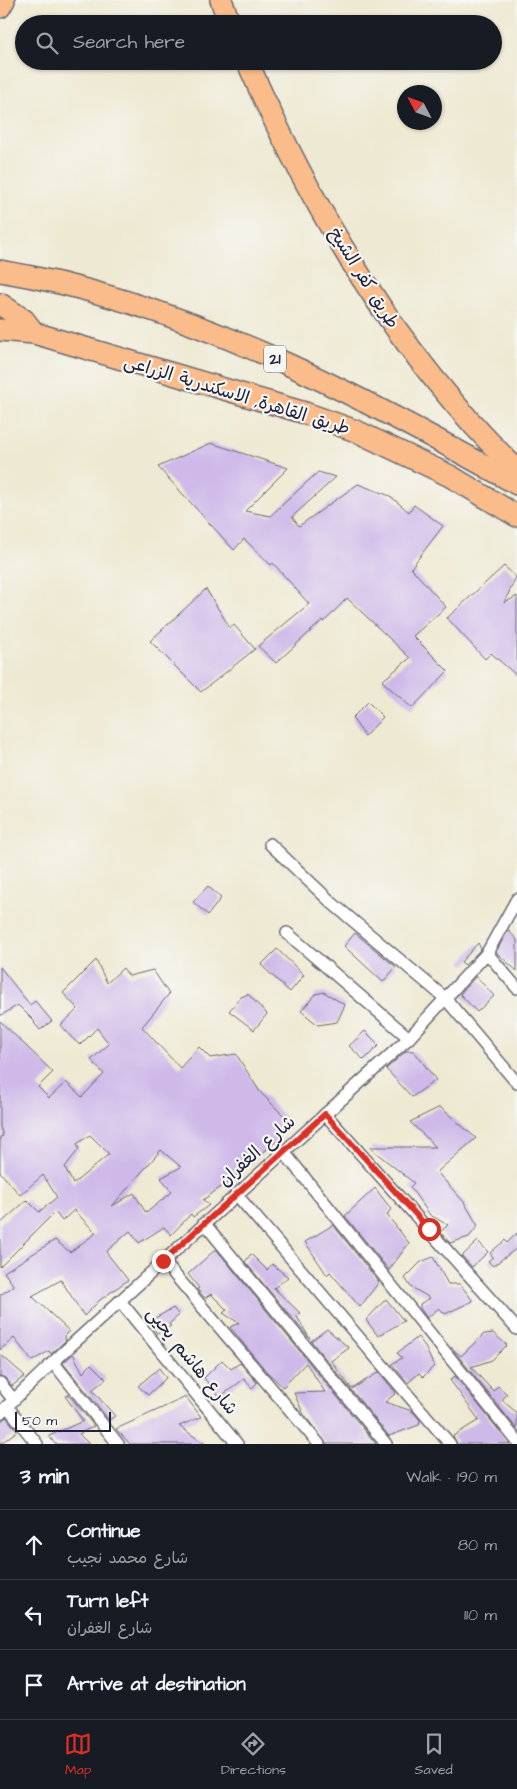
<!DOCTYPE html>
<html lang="en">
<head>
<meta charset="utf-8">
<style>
	:root { --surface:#171b24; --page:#242831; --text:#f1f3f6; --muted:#9ea1a6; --line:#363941; --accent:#d93025 }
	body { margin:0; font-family:"Architects Daughter","Playpen Sans Arabic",sans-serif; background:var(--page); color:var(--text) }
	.compass { position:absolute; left:397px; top:85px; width:45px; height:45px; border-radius:50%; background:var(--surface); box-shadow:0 1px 4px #0004; rotate:311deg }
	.scale { position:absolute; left:15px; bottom:12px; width:96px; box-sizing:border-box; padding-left:5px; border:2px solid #22223b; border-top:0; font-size:14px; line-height:18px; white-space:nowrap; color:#22223b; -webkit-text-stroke:4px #f6f6f2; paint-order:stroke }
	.stop { position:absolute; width:15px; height:15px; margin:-11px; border:4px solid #d93025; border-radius:50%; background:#fff }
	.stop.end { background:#d93025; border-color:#fff; box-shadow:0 1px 5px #0008 }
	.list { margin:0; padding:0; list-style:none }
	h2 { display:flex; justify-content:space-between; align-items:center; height:65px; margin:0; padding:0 20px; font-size:21px }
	h2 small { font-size:16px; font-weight:400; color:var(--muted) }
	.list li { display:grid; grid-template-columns:32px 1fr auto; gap:15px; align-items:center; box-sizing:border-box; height:70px; padding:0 20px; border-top:1px solid var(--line) }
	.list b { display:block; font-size:19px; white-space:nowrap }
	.list p { margin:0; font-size:16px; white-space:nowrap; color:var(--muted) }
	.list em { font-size:16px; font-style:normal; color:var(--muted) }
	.icon { flex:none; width:28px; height:28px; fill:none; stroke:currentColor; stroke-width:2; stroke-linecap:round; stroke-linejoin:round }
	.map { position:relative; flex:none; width:517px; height:1444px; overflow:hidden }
	.search { position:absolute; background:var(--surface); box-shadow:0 1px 4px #0004; left:15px; right:15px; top:15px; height:55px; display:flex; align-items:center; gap:12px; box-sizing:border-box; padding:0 18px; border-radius:28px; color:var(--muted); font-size:19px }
	.sheet { height:275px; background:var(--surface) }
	nav { display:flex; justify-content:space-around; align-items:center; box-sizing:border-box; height:70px; border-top:1px solid var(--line); background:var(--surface); font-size:14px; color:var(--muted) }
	nav a { display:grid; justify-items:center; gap:2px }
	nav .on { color:var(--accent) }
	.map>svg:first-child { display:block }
</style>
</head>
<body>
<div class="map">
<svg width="517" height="1444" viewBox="0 0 517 1444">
	<rect width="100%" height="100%" fill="#f6f6f2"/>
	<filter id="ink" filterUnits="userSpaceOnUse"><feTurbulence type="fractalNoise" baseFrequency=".02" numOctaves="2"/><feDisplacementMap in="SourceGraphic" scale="10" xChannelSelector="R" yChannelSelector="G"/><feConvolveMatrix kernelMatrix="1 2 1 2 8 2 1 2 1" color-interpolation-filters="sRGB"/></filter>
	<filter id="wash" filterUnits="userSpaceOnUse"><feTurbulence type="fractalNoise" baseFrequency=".0096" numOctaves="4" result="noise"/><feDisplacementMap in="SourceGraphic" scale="20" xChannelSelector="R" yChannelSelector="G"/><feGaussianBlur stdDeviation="1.12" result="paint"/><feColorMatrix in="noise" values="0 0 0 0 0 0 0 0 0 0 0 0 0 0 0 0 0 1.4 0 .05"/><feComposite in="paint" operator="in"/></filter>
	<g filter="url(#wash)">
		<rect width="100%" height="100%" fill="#eee9d2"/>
		<g id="blocks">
			<g fill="#cfb9e9" fill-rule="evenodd">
				<polygon points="211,443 288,468 245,511 270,516 318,472 336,477 292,517 299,526 358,484 390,496 409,512 414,505 443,526 411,568 446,607 413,636 448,671 412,708 382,681 410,658 347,598 324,622 323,620 276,663 258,646 309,604 273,563 271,565 244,539 234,550 158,467"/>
				<polygon points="504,566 516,577 504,603 517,596 517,676 491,653 485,659 447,618"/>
				<polygon points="206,589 230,628 234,625 255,649 201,692 150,641"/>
				<polygon points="368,702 383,717 365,736 352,718"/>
				<polygon points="208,886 221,898 208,915 193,902"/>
				<polygon points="508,930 517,940 517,971 496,952"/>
				<polygon points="355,933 396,967 383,982 344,946"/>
				<polygon points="478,943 481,949 465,965 461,962"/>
				<polygon points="277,949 304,975 290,992 261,965"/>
				<path d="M96 960 107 983 123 968 129 976 153 970 169 994 142 1027 180 1068 199 1047 210 1058 236 1054 260 1092 288 1120 277 1133 281 1137 235 1177 203 1200 209 1205 193 1217 191 1214 171 1235 164 1227 139 1243 130 1231 106 1252 128 1280 100 1300 84 1316 61 1280 32 1296 69 1331 64 1336 66 1340 51 1354 49 1351 32 1361 14 1338 0 1350V1295L14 1286 4 1272 55 1240 70 1252 96 1233 74 1210 62 1221 55 1212 0 1267V1224L27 1200 39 1212 57 1197 43 1175 20 1195 0 1172V1137L3 1136 0 1127V1021L53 1072 38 1087 49 1098 66 1082 82 1097 104 1074 91 1060 109 1044 97 1028 80 1045 72 1038 61 1025 78 1009 63 993ZM90 1135 109 1154 73 1184 65 1167 79 1149 77 1144ZM161 1150 181 1167 161 1178 172 1192 146 1213 134 1193 112 1206Z"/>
				<polygon points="0,967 30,1005 35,1001 52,1021 40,1030 34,1023 35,1022 18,1005 0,1016"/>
				<polygon points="476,976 494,996 477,1012 460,994"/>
				<polygon points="324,992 345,1005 337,1022 318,1025 301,1011 316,994"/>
				<polygon points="248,994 267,1014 254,1030 229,1011 241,997"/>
				<polygon points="365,1031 379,1045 364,1060 349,1046"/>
				<polygon points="406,1051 414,1051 436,1080 412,1097 386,1069"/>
				<polygon points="440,1107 476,1138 437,1172 464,1202 478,1226 469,1237 450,1243 440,1232 448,1225 430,1215 410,1187 414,1183 369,1147 436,1147 410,1122"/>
				<polygon points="375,1188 391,1209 387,1215 409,1243 389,1270 345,1216"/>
				<polygon points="333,1225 379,1282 360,1307 330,1272 327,1275 305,1242"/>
				<polygon points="517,1233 517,1248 493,1266 488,1261 493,1257 490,1253 505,1240 507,1243"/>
				<polygon points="478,1241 488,1252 472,1267 462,1256"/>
				<polygon points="216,1249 376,1444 326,1444 303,1413 294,1393 325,1392 306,1363 283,1387 267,1372 230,1327 239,1323 223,1313 227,1310 211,1294 205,1298 197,1289 199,1288 188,1274"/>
				<polygon points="251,1254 267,1270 272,1264 288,1277 274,1288 300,1313 296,1315 310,1339 245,1262"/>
				<polygon points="433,1257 448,1284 460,1284 473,1301 445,1314 439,1308 427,1318 420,1308 420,1304 430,1298 411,1287 405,1278 421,1262"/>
				<polygon points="386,1299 404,1321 378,1336 366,1320"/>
				<polygon points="173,1308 179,1315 169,1324 171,1326 157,1333 148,1322"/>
				<polygon points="327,1329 349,1348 331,1361 352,1389 379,1372 396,1393 385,1402 412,1411 420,1420 419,1425 389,1436 311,1341"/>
				<polygon points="493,1333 507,1345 492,1360 471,1367 493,1391 498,1386 507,1394 502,1400 517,1413 517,1429 451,1347 461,1356 484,1334"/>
				<polygon points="418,1337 424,1345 434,1366 423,1377 419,1373 408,1383 392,1364 402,1358 397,1353"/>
				<polygon points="0,1354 25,1376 12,1386 5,1378 0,1376"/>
				<polygon points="73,1354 83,1373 91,1364 106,1379 92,1390 115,1416 109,1420 63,1363"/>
				<polygon points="222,1360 231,1369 240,1363 257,1383 252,1388 244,1379 220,1397 204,1378"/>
				<polygon points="159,1368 166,1378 148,1395 138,1386"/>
				<polygon points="455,1376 510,1444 457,1444 453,1436 479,1420 450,1380"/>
				<polygon points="69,1395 94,1426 79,1434 89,1444 55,1444 49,1436 83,1421 65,1396"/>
				<polygon points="186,1397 201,1417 179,1426 205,1444 130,1444 116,1429"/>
				<polygon points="6,1417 17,1431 0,1444 0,1422"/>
			</g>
		</g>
	</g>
	<g filter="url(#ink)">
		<use href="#blocks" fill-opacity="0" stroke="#696870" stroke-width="1"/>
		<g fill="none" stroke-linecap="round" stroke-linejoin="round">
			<g stroke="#696870" stroke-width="14">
				<g id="street">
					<polyline points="270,844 332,903 445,998 517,1083"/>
					<polyline points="287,933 409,1038"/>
					<polyline points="487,953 517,988"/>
					<polyline points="325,1114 517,1329"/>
					<polyline points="283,1151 517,1441"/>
					<polyline points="236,1194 450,1444"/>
					<polyline points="204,1223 386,1444"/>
					<polyline points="163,1261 319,1444"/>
					<polyline points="120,1301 237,1444"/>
					<polyline points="53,1362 118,1444"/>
					<polyline points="0,1383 13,1399"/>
					<polyline points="7,1406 37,1444"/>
					<polyline points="0,1413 66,1350 409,1038 487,953 517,899"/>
				</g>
			</g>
			<g stroke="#696870" stroke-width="24">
				<g id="highway">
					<polyline points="221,0 230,24"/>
					<polyline points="0,7 4,0"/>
					<path d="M247 61C313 211 398 355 517 470"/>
					<path d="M0 271C182 301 358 394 517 484"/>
					<polyline points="0,304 24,320 34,333"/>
					<polyline points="0,330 34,333 305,413 356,431 450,476 517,516"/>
				</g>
			</g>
			<use href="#street" stroke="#fff" stroke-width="11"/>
			<use href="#highway" stroke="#f9bc8a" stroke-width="21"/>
		</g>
	</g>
	<g fill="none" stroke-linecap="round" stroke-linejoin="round" filter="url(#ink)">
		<polyline stroke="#d93025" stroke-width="6" points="163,1261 325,1114 429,1229"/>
	</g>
	<g text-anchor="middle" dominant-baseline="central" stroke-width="4.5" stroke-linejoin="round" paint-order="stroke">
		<rect fill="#f6f6f2" stroke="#626272" stroke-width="1" x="264" y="345.5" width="22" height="27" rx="4"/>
		<g font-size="16" font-weight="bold" fill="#22223b">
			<text x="275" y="359">21</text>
		</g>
		<g font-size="18" fill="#22223b" stroke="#f6f6f2">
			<text transform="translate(364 278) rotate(58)">طريق كفر الشيخ</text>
			<text transform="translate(237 395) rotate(17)">طريق القاهرة, الاسكندرية الزراعى</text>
			<text transform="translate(257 1151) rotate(-42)">شارع الغفران</text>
			<text transform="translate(192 1361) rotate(51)">شارع هاشم يحيى</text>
		</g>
	</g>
</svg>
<svg class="compass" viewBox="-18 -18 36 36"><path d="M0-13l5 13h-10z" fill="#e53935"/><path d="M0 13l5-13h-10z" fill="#9ea1a6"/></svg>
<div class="scale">50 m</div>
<div class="stop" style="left:429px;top:1229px"></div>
<div class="stop end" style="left:163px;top:1261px"></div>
<div class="search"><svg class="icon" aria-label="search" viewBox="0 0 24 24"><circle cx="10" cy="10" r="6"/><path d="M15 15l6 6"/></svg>Search here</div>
</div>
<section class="sheet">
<h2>3 min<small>Walk · 190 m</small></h2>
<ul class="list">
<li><svg class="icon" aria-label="ahead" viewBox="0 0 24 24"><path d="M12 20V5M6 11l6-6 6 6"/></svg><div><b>Continue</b><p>شارع محمد نجيب</p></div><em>80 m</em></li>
<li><svg class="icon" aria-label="left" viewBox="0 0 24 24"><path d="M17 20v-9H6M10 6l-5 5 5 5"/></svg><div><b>Turn left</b><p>شارع الغفران</p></div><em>110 m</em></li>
<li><svg class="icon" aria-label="arrive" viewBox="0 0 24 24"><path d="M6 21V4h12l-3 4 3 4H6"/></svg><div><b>Arrive at destination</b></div></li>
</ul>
</section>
<nav>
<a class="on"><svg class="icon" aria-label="map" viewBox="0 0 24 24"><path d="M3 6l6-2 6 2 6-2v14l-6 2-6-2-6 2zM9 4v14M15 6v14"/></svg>Map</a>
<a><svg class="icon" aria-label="directions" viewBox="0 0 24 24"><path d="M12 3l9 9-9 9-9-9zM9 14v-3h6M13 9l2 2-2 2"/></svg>Directions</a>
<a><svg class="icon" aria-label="saved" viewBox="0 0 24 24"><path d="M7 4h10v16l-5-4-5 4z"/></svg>Saved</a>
</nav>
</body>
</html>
